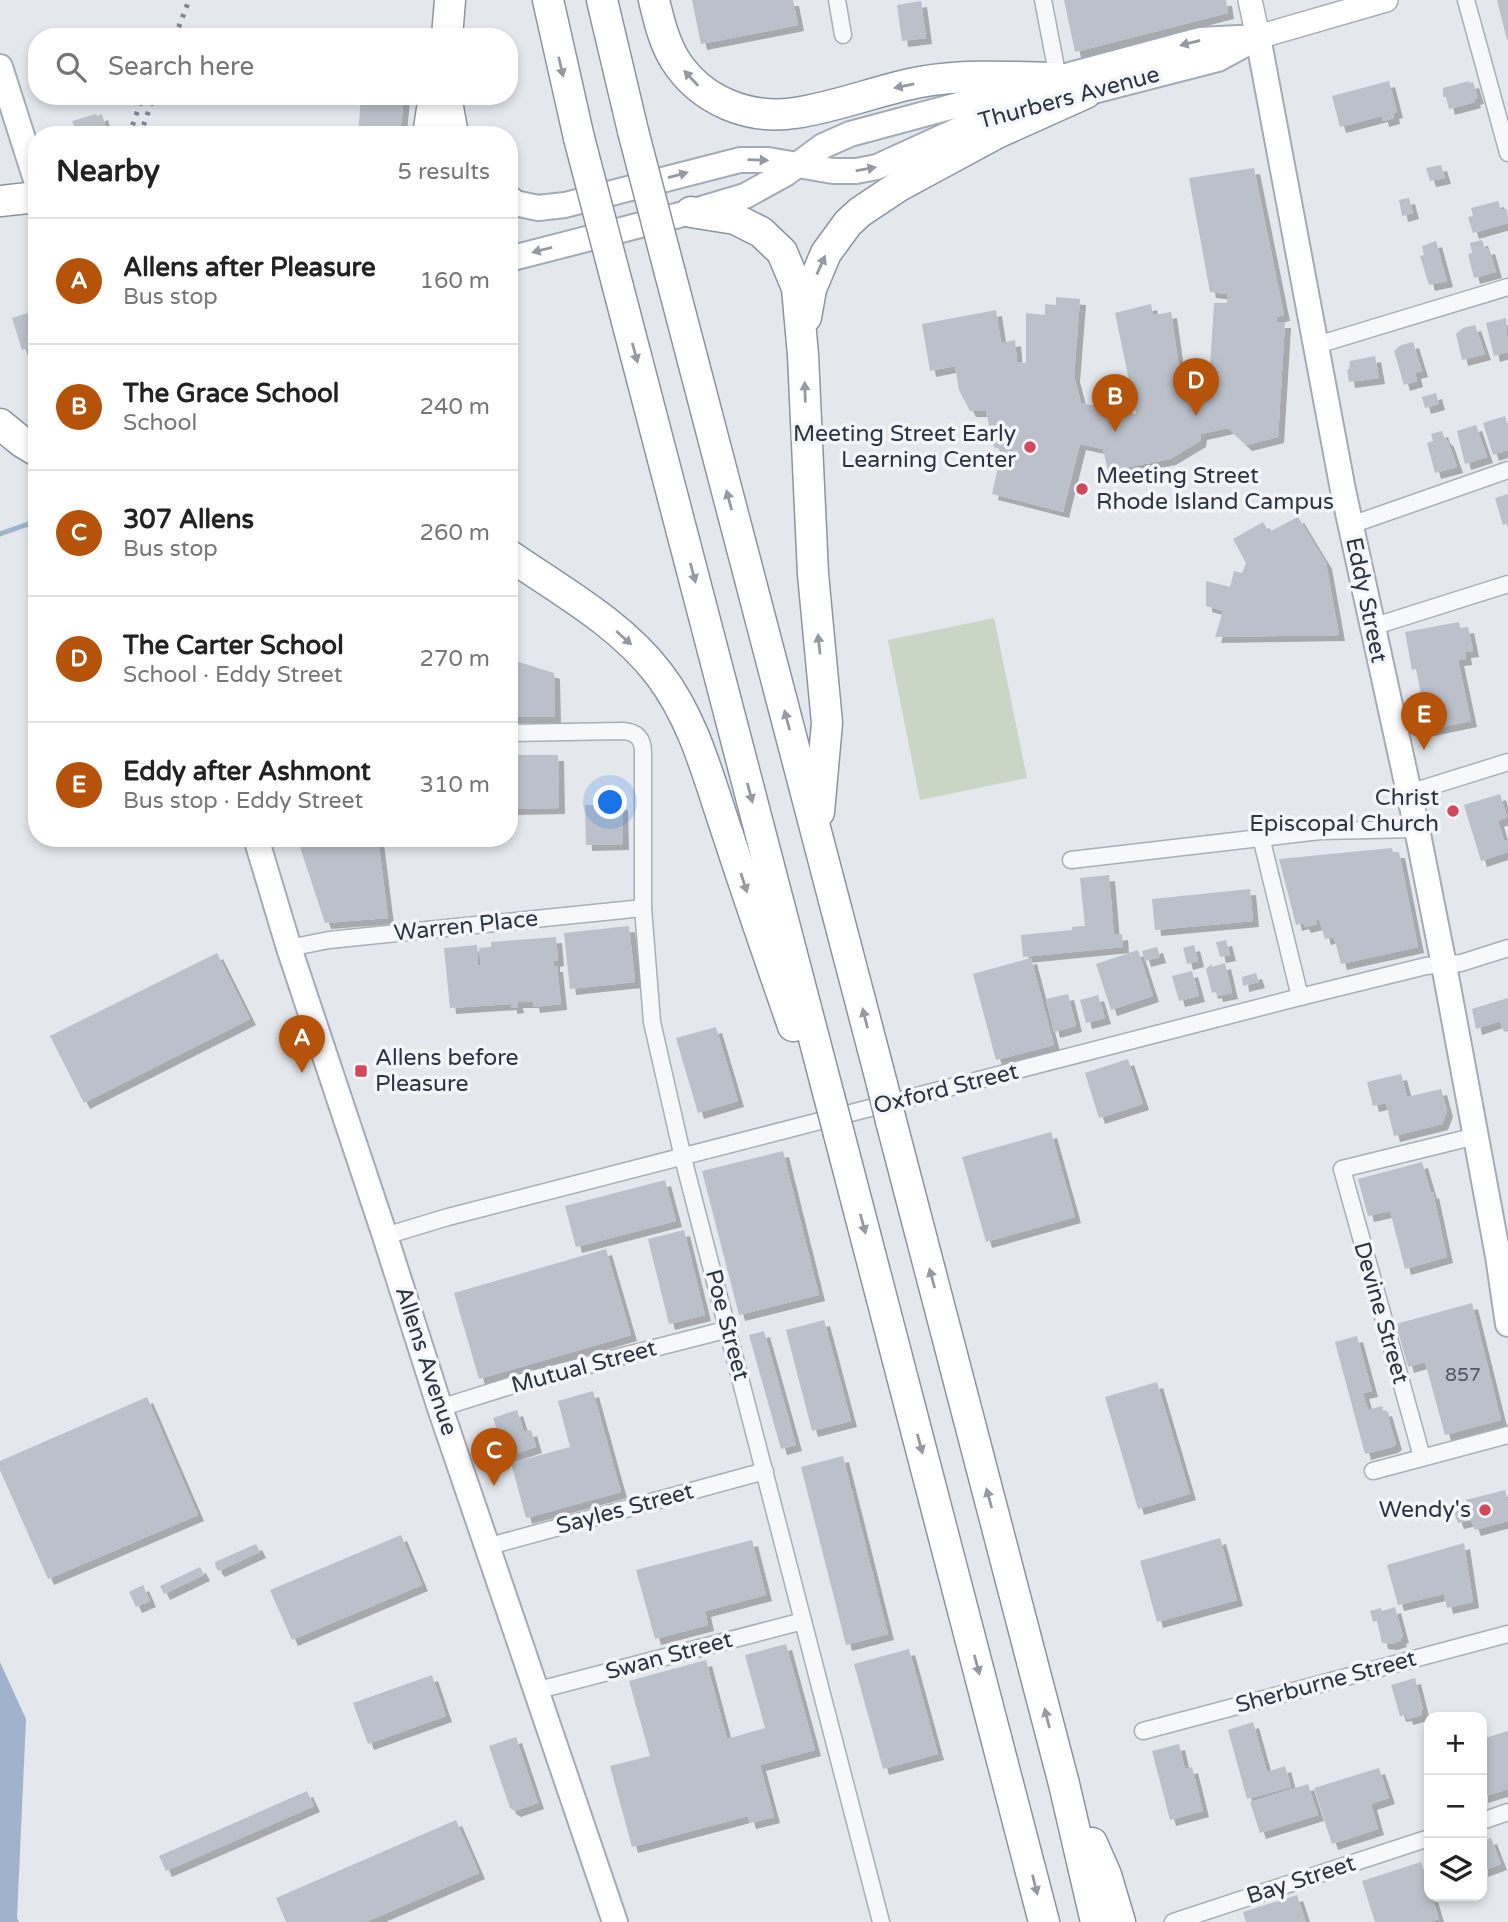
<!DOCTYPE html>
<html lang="en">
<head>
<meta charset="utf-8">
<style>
	:root { --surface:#fff; --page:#f2f2f2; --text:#222; --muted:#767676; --line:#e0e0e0; --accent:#b45309 }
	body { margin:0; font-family:"Varela Round",sans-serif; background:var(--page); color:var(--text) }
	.controls { position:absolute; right:21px; bottom:21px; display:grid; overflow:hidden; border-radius:14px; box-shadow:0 4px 10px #0003 }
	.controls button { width:63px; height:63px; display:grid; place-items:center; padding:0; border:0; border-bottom:2px solid var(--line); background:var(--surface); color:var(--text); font:35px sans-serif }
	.you { position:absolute; left:611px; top:803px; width:24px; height:24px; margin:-18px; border:5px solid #fff; border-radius:50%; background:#1a73e8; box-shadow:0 0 0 10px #1a73e833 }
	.badge { display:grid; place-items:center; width:46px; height:46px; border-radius:50%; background:var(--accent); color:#fff; font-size:23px; font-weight:700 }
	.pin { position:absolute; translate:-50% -58px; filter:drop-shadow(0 2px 4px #0008) }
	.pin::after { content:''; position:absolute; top:37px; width:24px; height:21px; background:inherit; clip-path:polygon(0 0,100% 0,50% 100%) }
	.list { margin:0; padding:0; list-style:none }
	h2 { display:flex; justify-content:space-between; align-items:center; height:91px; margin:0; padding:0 28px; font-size:30px }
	h2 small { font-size:23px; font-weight:400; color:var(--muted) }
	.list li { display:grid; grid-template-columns:46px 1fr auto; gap:21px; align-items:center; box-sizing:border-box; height:126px; padding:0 28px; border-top:2px solid var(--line) }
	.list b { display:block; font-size:26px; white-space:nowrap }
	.list p { margin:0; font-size:23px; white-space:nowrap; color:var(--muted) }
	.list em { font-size:23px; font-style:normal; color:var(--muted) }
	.icon { flex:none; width:38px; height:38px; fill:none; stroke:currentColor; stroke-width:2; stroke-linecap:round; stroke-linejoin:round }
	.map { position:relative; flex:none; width:1508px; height:1922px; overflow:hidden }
	.search { position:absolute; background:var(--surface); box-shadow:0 4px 10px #0003; left:28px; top:28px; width:490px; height:77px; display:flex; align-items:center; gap:18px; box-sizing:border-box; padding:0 24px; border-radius:28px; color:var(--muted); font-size:26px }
	.panel { position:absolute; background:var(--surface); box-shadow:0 4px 10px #0003; left:28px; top:126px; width:490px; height:721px; border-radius:28px }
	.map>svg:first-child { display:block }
</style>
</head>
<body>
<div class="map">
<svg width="1508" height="1922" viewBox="0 0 1508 1922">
	<defs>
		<filter id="shadow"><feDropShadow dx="6" dy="6" stdDeviation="0" flood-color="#0004"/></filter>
	</defs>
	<rect width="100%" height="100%" fill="#e4e7ec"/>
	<polygon fill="#c9d6c5" points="994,618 1027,778 920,800 888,640"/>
	<polygon fill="#9fb4cc" points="0,1662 26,1719 17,1918 19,1922 0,1922"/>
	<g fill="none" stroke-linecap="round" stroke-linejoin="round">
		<polyline stroke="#9fb4cc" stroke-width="5" points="0,534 37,521"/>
	</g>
	<g fill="#bbc0ca" filter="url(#shadow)">
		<polygon points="692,0 793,0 798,25 701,44"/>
		<polygon points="1064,0 1226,0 1228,13 1075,52"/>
		<polygon points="1497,0 1508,0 1508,40 1507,40"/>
		<polygon points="921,1 926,38 902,41 897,5"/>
		<polygon points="1389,81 1397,112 1393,113 1394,118 1383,121 1382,116 1340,127 1332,96"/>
		<polygon points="1469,81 1469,83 1473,82 1478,98 1474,99 1475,102 1449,109 1446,97 1443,97 1443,88"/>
		<polygon points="361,96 404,96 400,135 358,135"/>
		<polygon points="96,114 97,116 102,114 108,135 77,135 72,121"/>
		<polygon points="1441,165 1445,178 1430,181 1426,168"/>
		<polygon points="1254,168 1284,315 1276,317 1277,322 1285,322 1278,437 1246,445 1228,428 1201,434 1200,441 1170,459 1108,471 1103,449 1080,444 1063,512 992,494 1002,450 994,447 986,411 970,411 959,390 955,366 930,371 922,324 996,310 1001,343 1015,340 1017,362 1026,363 1026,313 1045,315 1045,304 1056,305 1056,297 1080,299 1074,376 1081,403 1136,414 1115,313 1151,304 1153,315 1171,312 1178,361 1194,402 1208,399 1214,303 1227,303 1227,294 1210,292 1189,178"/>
		<polygon points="1409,198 1413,213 1402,216 1399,200"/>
		<polygon points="1498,201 1501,210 1507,209 1508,223 1473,233 1468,217 1473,216 1471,208"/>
		<polygon points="1482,240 1485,249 1489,248 1496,272 1474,278 1468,254 1472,253 1470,243"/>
		<polygon points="1436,241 1447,281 1429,285 1420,256 1424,255 1422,246"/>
		<polygon points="37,310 37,353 36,353 34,346 22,350 12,318"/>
		<polygon points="1506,318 1508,352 1494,356 1486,323"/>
		<polygon points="1475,325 1485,354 1462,360 1456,334 1463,328"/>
		<polygon points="1413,342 1422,371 1415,373 1417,381 1404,385 1394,351 1401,345"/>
		<polygon points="1375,356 1379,378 1349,382 1347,370 1349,369 1350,361"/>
		<polygon points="1436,393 1439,404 1425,408 1422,397"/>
		<polygon points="1505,416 1508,427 1508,450 1493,455 1483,423"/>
		<polygon points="1476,425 1487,457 1465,464 1457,431"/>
		<polygon points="1442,431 1444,437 1448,441 1457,467 1435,473 1427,443 1433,441 1431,434"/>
		<polygon points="1508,494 1508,523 1503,525 1495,498"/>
		<polygon points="1298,517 1326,563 1339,635 1215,637 1223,611 1206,606 1206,581 1230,587 1234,571 1242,573 1246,563 1233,539 1263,522 1269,532"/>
		<polygon points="1459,622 1460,628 1468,627 1473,651 1465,652 1466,659 1458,660 1471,721 1428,730 1416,669 1412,670 1405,632"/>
		<polygon points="509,659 554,673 555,717 509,717"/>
		<polygon points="509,755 558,755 559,808 509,809"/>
		<polygon points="1500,794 1507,817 1498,821 1504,841 1508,840 1508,852 1481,861 1464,805"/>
		<polygon points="622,804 623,844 586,845 585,805"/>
		<polygon points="297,838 378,838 388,918 325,923"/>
		<polygon points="1392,848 1393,852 1399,852 1418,947 1341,964 1334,937 1325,939 1319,919 1316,920 1317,924 1305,927 1303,923 1296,925 1279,859"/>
		<polygon points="1109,875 1114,935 1122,934 1123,947 1023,957 1021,935 1072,930 1072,927 1085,926 1080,878"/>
		<polygon points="1250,889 1253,921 1155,930 1152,899"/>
		<polygon points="629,926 635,982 570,989 564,933"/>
		<polygon points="556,937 558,960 554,961 554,966 557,966 561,1004 534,1007 533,1002 517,1002 518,1007 511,1008 511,1004 450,1008 444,948 477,945 478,965 481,965 479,948 491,947 491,942"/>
		<polygon points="1226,940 1230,955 1220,957 1216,942"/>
		<polygon points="1194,945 1198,961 1187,964 1183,948"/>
		<polygon points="1157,947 1160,957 1145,961 1142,951"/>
		<polygon points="1138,950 1153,996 1111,1010 1096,964"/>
		<polygon points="217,953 250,1019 84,1103 50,1036"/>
		<polygon points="1031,958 1054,1045 996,1060 973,974"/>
		<polygon points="1225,963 1232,993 1217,996 1216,992 1212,993 1206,969 1212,964 1212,967"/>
		<polygon points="1192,971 1199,996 1179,1001 1172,976"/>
		<polygon points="1256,973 1259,982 1243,986 1242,977"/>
		<polygon points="1068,994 1076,1026 1054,1032 1046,999"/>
		<polygon points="1098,995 1105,1018 1086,1023 1080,1000"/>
		<polygon points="1508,998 1508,1031 1504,1032 1500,1021 1476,1029 1472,1009"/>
		<polygon points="716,1027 738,1101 698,1113 676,1038"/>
		<polygon points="1128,1059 1143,1104 1099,1118 1085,1073"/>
		<polygon points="1401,1074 1407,1097 1441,1089 1447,1111 1442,1124 1394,1136 1386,1103 1373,1106 1367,1082"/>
		<polygon points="1051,1132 1075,1217 986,1242 962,1157"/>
		<polygon points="783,1151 819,1295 739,1315 702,1171"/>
		<polygon points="1422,1162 1431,1193 1433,1192 1447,1257 1405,1269 1390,1211 1368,1216 1358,1179"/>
		<polygon points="665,1180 676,1221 576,1247 565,1206"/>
		<polygon points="684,1230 705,1315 669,1324 648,1239"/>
		<polygon points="606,1249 631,1335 479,1379 454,1293"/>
		<polygon points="1472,1303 1501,1420 1445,1435 1425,1362 1408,1367 1396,1324"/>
		<polygon points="824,1320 851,1421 812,1431 786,1330"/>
		<polygon points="764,1331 796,1445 781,1449 749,1335"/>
		<polygon points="1357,1336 1372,1391 1363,1393 1368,1410 1382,1406 1383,1411 1386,1410 1396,1444 1392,1447 1365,1454 1335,1342"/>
		<polygon points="1157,1382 1190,1494 1138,1509 1105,1397"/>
		<polygon points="593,1391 621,1492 526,1518 511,1463 570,1447 558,1401"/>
		<polygon points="147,1397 198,1515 48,1579 0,1470 0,1461"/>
		<polygon points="517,1410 524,1432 531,1430 536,1447 506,1457 493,1418"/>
		<polygon points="843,1456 888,1634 846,1645 801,1467"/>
		<polygon points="1505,1490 1508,1501 1508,1521 1475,1530 1471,1520 1458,1523 1454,1512 1468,1508 1466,1500"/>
		<polygon points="401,1535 422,1585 292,1640 270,1590"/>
		<polygon points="1220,1538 1237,1600 1157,1622 1140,1561"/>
		<polygon points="752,1540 766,1595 705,1611 708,1625 655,1639 636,1570"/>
		<polygon points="1464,1543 1473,1602 1447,1608 1444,1594 1398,1605 1387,1565"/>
		<polygon points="256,1544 260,1552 219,1571 216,1568 215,1562"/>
		<polygon points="200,1567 204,1575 164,1594 160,1586"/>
		<polygon points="143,1585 150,1601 136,1607 129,1592"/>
		<polygon points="1395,1607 1403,1637 1400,1638 1401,1641 1391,1644 1382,1643 1377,1621 1373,1622 1370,1611 1381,1608 1382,1611"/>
		<polygon points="786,1644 815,1750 760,1765 774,1817 750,1823 748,1816 632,1847 610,1766 650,1756 629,1681 706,1660 727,1739 765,1728 745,1655"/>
		<polygon points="909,1649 938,1754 883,1769 854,1664"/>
		<polygon points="432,1675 446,1716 368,1744 353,1703"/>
		<polygon points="1415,1678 1423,1710 1421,1710 1422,1715 1407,1719 1406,1715 1400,1716 1391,1685"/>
		<polygon points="1253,1722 1267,1772 1285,1766 1291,1787 1247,1799 1228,1730"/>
		<polygon points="1508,1731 1508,1789 1482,1797 1482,1739"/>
		<polygon points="516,1737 538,1803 515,1811 510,1808 489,1746"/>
		<polygon points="1179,1744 1185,1769 1192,1767 1203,1811 1170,1820 1152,1751"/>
		<polygon points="1379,1768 1389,1798 1371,1804 1378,1829 1332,1844 1314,1788"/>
		<polygon points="1308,1784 1318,1815 1260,1833 1250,1802"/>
		<polygon points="307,1791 314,1806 166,1871 159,1856"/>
		<polygon points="456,1820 479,1873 366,1922 286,1922 276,1898"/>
		<polygon points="1491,1838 1501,1864 1482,1871 1482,1841"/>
		<polygon points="1421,1862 1429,1888 1429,1896 1432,1896 1439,1919 1429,1922 1375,1922 1362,1881"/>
		<polygon points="1297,1895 1306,1922 1246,1922 1243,1912"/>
	</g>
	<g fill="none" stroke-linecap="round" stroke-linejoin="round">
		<g stroke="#a9aeb7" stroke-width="19">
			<g id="street">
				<polyline points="837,0 843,35"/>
				<polyline points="1043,0 1058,78"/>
				<polyline points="1466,0 1508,153"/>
				<polyline points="1317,345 1508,287"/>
				<polyline points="1351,525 1508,470"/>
				<polyline points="1372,627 1508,584"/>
				<path d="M509 733 623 731C637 732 643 739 643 753V908L652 1022 683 1158 881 1922"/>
				<polyline points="1409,793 1508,762"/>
				<polyline points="1261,837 1300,997"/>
				<polyline points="1071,860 1320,831 1417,829"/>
				<polyline points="289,948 329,940 643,908"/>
				<polyline points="385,1236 448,1217 1300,997 1426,966 1461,963 1508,948"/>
				<polyline points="440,1408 529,1380 729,1329"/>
				<polyline points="1422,1457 1342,1169 1476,1136"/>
				<polyline points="1373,1471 1508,1435"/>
				<polyline points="486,1547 765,1471"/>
				<polyline points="535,1691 803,1621"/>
				<polyline points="1143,1731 1508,1634"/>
				<polyline points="1482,1821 1508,1812"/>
				<polyline points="1173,1922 1429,1838"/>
			</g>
		</g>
		<g stroke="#a9aeb7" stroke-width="26">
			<polyline id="secondary" points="1250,0 1258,37 1386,0"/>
		</g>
		<g stroke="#a3abb8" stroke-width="28">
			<g id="primary">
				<polyline points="1258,37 1343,490 1417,829 1444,965 1498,1256 1508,1324"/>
				<polyline points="0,67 37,183"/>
				<polyline points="510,202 538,208 565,205 740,160 768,160 833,171 856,171 877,167 967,126 1007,110 1086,93 1218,59 1251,41"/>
				<polyline points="509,259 691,212 745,196 785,174 823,146 850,134 1200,40 1258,37"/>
				<polyline points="256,838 289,948 385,1236 440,1408 615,1922"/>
			</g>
		</g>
		<g stroke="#8b94a3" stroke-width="33">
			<g id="highway">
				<polyline points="548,0 579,138"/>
				<polyline points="602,0 633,131"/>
				<path d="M654 0C659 21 664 42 675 60 701 101 749 120 795 113 837 107 878 90 920 82 964 74 1013 77 1058 78"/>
				<polyline points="447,37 450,0"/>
				<polyline points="446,96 453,135"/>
				<polyline points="428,135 434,96"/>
				<polyline points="0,201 37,197"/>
				<polyline points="509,202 510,202"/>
				<polyline points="691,212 735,219 761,232 782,252 797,288 803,355 813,574 827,723 819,812"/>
				<polyline points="670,273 882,1084"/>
				<polyline points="618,287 829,1096"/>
				<polyline points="806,317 811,289 826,253 848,223 860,212 899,186 997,133 1086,93"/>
				<polyline points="0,424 22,442 37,451"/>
				<path d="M509 555C561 591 620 623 659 674 695 721 709 780 728 835 749 899 771 963 793 1026"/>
				<polyline points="891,1121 1064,1784 1096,1922"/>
				<polyline points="839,1134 1044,1922"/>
				<polyline points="1092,1843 1106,1875 1120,1922"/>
			</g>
		</g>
		<use href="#street" stroke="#f7f8fa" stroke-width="16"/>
		<use href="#secondary" stroke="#fff" stroke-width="23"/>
		<use href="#primary" stroke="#fff" stroke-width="24"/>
		<use href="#highway" stroke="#fff" stroke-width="30"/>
		<g stroke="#7d8696" stroke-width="5" stroke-dasharray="3.5 7" stroke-linecap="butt">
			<polyline points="175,37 189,0"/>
			<polyline points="129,135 143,96"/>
			<polyline points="140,135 154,96"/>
		</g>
		<g stroke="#8b94a3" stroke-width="33" stroke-linecap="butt">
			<g id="highway-bridge">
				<polyline points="633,131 670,273"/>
				<polyline points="579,138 618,287"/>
				<polyline points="882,1084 891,1121"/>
				<polyline points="829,1096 839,1134"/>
			</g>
		</g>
		<use href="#highway-bridge" stroke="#fff" stroke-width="30"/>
	</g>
	<defs><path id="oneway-solid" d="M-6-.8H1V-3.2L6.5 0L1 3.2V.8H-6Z" transform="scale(1.75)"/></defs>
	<g fill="#959aa2">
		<use href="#oneway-solid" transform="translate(1190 43) rotate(166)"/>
		<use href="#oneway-solid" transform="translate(561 67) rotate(77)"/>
		<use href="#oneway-solid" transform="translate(691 78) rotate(-133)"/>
		<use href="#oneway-solid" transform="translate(904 86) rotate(168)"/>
		<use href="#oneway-solid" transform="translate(758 160) rotate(2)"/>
		<use href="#oneway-solid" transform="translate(866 169) rotate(-10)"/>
		<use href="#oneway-solid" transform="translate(678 175) rotate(-15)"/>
		<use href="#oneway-solid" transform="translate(542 250) rotate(166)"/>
		<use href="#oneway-solid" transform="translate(821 265) rotate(-66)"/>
		<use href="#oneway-solid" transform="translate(635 353) rotate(75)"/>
		<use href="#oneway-solid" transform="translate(805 392) rotate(-92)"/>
		<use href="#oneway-solid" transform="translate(729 500) rotate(-105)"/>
		<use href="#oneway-solid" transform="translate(693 573) rotate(75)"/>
		<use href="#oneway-solid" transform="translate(624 638) rotate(42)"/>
		<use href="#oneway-solid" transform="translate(819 644) rotate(-96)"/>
		<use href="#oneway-solid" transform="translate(787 720) rotate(-105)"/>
		<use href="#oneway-solid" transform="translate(750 793) rotate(75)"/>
		<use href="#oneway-solid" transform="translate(744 883) rotate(72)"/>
		<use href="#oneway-solid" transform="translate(865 1018) rotate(-104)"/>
		<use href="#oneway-solid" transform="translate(863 1224) rotate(75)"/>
		<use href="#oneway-solid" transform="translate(932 1278) rotate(-105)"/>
		<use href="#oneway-solid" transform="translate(920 1444) rotate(75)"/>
		<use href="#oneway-solid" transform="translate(989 1498) rotate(-105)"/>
		<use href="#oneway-solid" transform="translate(977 1665) rotate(75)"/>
		<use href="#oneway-solid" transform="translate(1047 1718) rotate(-104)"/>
		<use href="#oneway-solid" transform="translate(1035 1885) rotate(76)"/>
	</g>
	<g fill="#d1495b" stroke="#f4f6f9" stroke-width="2.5">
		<circle cx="1030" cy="447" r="7"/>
		<circle cx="1082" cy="489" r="7"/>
		<circle cx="1453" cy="811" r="7"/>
		<rect x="354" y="1064" width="14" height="14" rx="3.5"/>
		<circle cx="1485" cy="1510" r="7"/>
	</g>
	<g text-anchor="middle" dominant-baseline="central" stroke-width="7" stroke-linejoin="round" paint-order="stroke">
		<g font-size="19" fill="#4f5766">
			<text x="1463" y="1375">857</text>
		</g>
		<g font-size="23" fill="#2b3445" stroke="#f4f6f9">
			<text transform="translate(1069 98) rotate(-15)">Thurbers Avenue</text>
			<text transform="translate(1366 600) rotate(78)">Eddy Street</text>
			<text transform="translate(466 926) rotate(-6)">Warren Place</text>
			<text transform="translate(946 1089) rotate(-14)">Oxford Street</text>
			<text transform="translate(1381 1313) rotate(74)">Devine Street</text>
			<text transform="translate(727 1325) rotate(75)">Poe Street</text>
			<text transform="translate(426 1361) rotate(72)">Allens Avenue</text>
			<text transform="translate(584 1367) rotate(-15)">Mutual Street</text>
			<text transform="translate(625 1509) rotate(-15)">Sayles Street</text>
			<text transform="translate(669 1656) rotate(-15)">Swan Street</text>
			<text transform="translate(1326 1682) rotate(-15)">Sherburne Street</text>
			<text transform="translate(1301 1880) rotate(-18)">Bay Street</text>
		</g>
		<g font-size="23" fill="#2b3445" stroke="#f4f6f9" text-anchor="end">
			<text x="1016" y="434">Meeting Street Early<tspan x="1016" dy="26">Learning Center</tspan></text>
			<text x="1096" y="476" text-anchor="start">Meeting Street<tspan x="1096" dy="26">Rhode Island Campus</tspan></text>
			<text x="1439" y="798">Christ<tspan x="1439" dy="26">Episcopal Church</tspan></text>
			<text x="375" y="1058" text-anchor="start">Allens before<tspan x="375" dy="26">Pleasure</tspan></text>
			<text x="1471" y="1510">Wendy's</text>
		</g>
	</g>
</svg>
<div class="controls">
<button>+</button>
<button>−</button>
<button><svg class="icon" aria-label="layers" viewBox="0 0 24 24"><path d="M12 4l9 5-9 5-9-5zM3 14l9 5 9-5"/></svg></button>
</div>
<div class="you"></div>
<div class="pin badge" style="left:302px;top:1073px">A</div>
<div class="pin badge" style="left:1115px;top:432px">B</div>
<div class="pin badge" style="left:494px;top:1486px">C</div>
<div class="pin badge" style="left:1196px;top:416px">D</div>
<div class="pin badge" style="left:1424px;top:750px">E</div>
<div class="search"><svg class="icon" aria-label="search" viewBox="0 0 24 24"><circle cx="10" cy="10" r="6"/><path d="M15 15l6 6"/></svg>Search here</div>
<section class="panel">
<h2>Nearby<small>5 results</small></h2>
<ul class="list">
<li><span class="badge">A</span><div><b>Allens after Pleasure</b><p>Bus stop</p></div><em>160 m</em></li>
<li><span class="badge">B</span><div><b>The Grace School</b><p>School</p></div><em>240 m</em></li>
<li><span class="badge">C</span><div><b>307 Allens</b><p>Bus stop</p></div><em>260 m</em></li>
<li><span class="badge">D</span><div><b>The Carter School</b><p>School · Eddy Street</p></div><em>270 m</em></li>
<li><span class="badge">E</span><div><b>Eddy after Ashmont</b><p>Bus stop · Eddy Street</p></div><em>310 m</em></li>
</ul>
</section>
</div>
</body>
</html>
